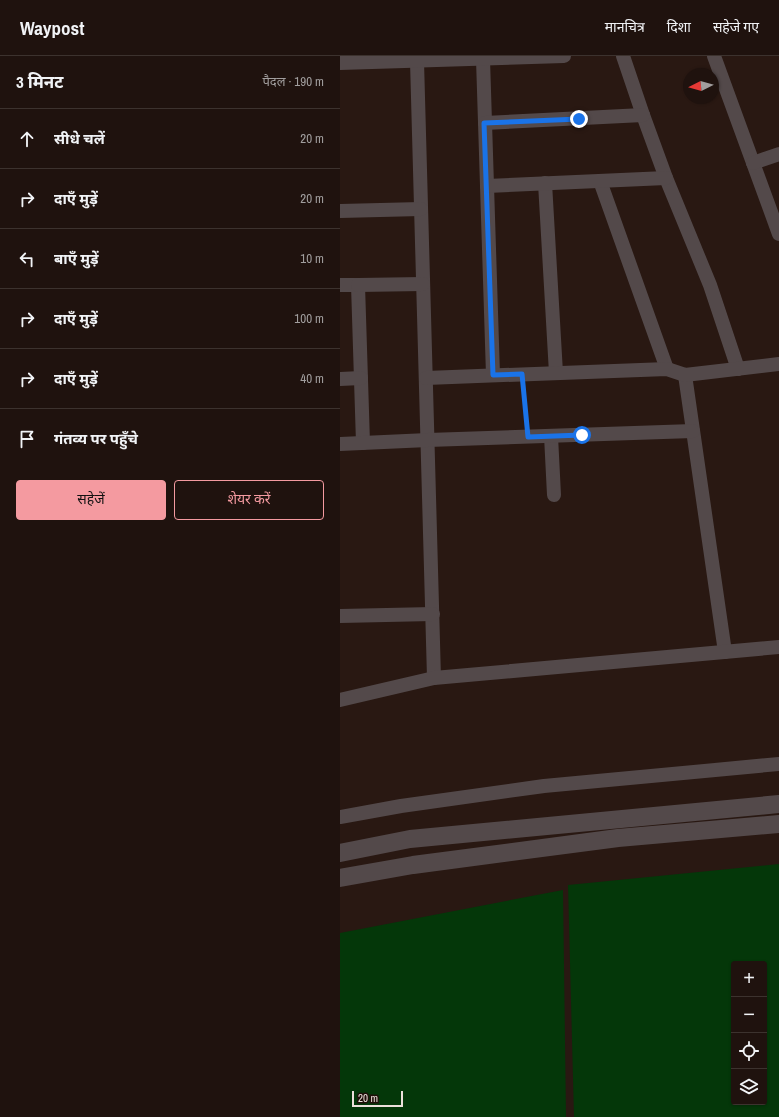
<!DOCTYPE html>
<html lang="hi">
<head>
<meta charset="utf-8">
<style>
	:root { --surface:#1f120e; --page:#271b17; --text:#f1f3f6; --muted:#a19e9e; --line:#3c322e; --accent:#f49aa0 }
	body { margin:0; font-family:"Archivo Narrow","Noto Sans Devanagari",sans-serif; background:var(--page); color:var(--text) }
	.controls { position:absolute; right:12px; bottom:12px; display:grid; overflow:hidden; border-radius:4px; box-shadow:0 1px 3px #0004 }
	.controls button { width:36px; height:36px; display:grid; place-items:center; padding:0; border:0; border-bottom:1px solid var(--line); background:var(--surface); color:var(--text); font:20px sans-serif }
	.compass { position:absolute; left:343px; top:12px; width:36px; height:36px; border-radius:50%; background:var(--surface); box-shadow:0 1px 3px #0004; rotate:265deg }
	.scale { position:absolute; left:12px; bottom:10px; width:51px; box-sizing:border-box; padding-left:4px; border:2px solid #ece0db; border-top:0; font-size:11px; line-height:14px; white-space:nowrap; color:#ece0db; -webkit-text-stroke:3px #1f0f09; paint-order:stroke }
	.stop { position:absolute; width:12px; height:12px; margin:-9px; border:3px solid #1a73e8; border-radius:50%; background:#fff }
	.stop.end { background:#1a73e8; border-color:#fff; box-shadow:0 1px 4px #0008 }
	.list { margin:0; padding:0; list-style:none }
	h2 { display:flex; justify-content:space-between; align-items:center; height:52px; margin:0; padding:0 16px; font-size:17px }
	h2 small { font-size:13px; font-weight:400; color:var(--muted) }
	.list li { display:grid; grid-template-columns:26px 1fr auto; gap:12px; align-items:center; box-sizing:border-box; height:60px; padding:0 16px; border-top:1px solid var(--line) }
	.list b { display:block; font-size:15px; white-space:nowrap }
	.list em { font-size:13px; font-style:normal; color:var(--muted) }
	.actions { display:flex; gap:8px; padding:12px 16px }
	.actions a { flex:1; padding:9px 0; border:1px solid var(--accent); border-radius:4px; text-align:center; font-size:14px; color:var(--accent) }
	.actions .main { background:var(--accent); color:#111 }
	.icon { flex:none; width:22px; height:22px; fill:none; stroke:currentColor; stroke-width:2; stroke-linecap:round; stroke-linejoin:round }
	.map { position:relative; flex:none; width:439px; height:1061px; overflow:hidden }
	header { display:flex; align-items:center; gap:24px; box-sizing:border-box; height:56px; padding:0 20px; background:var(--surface); border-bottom:1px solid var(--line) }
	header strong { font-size:19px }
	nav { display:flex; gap:22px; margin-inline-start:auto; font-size:14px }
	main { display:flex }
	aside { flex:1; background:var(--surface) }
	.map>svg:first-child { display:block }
</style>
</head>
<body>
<header>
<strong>Waypost</strong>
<nav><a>मानचित्र</a><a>दिशा</a><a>सहेजे गए</a></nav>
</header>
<main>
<aside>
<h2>3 मिनट<small>पैदल · 190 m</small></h2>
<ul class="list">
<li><svg class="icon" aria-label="ahead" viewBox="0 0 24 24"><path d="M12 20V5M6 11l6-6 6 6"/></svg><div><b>सीधे चलें</b></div><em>20 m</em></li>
<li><svg class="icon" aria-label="right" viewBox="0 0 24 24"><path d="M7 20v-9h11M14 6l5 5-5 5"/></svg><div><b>दाएँ मुड़ें</b></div><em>20 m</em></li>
<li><svg class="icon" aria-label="left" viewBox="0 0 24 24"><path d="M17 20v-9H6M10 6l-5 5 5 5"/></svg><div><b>बाएँ मुड़ें</b></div><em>10 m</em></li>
<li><svg class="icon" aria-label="right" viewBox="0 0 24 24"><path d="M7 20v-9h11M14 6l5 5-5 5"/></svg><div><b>दाएँ मुड़ें</b></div><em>100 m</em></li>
<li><svg class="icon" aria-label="right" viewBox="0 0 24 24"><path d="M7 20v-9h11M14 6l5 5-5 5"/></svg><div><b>दाएँ मुड़ें</b></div><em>40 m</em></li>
<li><svg class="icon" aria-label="arrive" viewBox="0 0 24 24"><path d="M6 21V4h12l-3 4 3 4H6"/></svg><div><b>गंतव्य पर पहुँचे</b></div></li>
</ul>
<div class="actions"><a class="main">सहेजें</a><a>शेयर करें</a></div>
</aside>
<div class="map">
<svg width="439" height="1061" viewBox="0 0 439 1061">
	<rect width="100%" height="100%" fill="#291812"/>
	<g fill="#043709" fill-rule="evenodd">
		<path d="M439 808V1061H234L228 829ZM394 908H424V1046H394Z"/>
		<polygon points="223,834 226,1061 0,1061 0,877"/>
	</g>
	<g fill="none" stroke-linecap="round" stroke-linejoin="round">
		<polyline stroke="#64544e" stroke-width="2.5" stroke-dasharray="2 2" stroke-linecap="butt" points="184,333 186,366"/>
		<g stroke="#53494a" stroke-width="14">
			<polyline points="283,0 303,59 326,122 370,229 398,313"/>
			<polyline points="374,0 439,178"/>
			<polyline points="143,3 153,319"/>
			<polyline points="77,5 94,622"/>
			<polyline points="0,7 224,0"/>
			<polyline points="145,67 303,59"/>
			<polyline points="413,107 439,98"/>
			<polyline points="260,125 327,313"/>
			<polyline points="205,127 216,317"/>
			<polyline points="147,130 326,122"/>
			<polyline points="0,155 81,153"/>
			<polyline points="0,229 18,229 23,387"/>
			<polyline points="18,229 83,228"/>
			<polyline points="345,319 385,596"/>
			<polyline points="86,322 327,313 345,319 439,308"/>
			<polyline points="0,323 21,322"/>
			<polyline points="211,380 214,439"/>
			<polyline points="0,388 88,384 353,375"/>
			<polyline points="0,560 93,558"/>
			<polyline points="0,644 94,622 439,591"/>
			<polyline points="0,761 61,750 204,730 439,708"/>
		</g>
		<g stroke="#53494a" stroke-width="18">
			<polyline points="0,797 70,783 439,748"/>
			<polyline points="0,822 73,809 278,782 439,768"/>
		</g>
	</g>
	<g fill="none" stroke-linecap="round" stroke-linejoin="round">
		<polyline stroke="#1a73e8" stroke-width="5" points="239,63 144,67 153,319 182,318 188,381 242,379"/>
	</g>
</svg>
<div class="controls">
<button>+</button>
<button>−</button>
<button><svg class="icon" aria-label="locate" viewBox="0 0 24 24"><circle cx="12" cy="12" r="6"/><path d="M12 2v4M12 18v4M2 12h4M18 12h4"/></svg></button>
<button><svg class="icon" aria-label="layers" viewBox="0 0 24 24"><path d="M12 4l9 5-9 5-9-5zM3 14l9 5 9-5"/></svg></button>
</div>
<svg class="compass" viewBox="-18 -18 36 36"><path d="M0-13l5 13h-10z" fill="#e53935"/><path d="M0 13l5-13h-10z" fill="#a19e9e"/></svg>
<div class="scale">20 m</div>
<div class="stop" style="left:242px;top:379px"></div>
<div class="stop end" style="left:239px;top:63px"></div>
</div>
</main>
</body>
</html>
